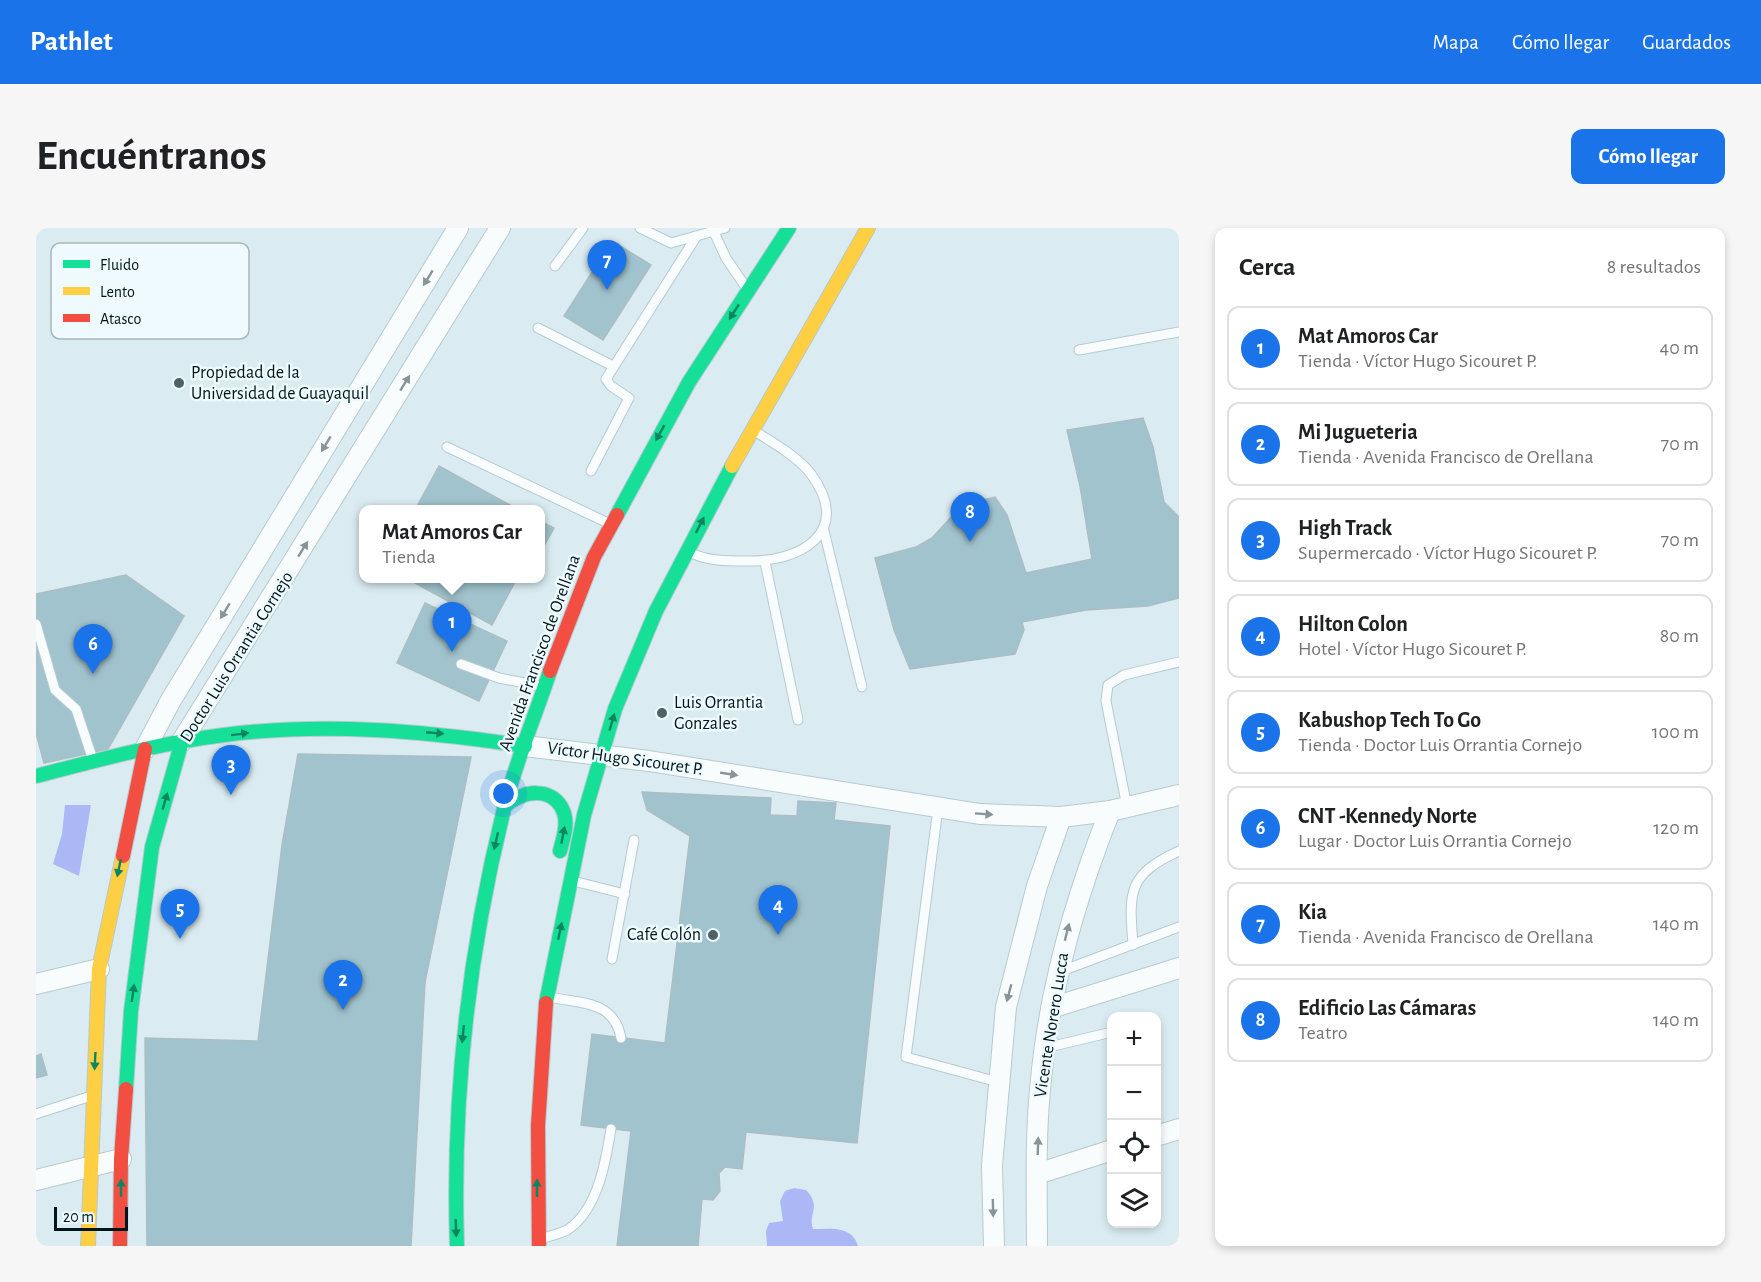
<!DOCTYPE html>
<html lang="es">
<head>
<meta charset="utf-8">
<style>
	:root { --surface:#fff; --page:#f6f6f6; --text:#202124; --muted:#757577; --line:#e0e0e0; --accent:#1a73e8 }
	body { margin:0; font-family:"Alegreya Sans",sans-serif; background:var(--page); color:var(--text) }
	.controls { position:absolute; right:18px; bottom:18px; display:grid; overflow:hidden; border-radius:12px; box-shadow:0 3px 9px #0003 }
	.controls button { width:54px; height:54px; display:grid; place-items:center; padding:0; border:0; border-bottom:2px solid var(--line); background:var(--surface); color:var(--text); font:30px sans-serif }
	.scale { position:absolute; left:18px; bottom:15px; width:74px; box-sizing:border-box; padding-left:6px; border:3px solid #01161c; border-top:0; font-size:16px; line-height:21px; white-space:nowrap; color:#01161c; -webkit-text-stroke:4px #effafe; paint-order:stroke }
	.you { position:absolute; left:468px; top:566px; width:21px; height:21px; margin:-15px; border:4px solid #fff; border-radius:50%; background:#1a73e8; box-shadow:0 0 0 9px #1a73e833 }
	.badge { display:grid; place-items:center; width:39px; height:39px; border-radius:50%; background:var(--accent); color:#fff; font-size:20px; font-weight:700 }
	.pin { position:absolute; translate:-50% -50px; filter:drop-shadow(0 2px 3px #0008) }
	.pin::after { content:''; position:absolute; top:32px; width:21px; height:18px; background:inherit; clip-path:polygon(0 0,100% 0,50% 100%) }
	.popup { position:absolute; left:323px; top:277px; width:186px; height:78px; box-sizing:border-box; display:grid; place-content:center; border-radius:12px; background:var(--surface); filter:drop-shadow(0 2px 4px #0005); font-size:20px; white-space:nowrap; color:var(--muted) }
	.popup b { font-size:22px; color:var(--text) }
	.popup::after { content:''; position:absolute; left:50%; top:100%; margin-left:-12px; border:12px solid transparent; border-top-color:var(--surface) }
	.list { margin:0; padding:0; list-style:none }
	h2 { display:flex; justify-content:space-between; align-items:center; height:78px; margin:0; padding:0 24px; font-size:26px }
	h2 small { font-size:20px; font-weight:400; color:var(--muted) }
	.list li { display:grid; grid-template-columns:39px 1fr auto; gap:18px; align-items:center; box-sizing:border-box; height:84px; margin:0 12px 12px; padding:0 12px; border:2px solid var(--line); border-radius:12px }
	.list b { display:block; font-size:22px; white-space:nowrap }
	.list p { margin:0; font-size:20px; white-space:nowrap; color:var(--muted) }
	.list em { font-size:20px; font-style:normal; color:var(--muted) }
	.icon { flex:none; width:33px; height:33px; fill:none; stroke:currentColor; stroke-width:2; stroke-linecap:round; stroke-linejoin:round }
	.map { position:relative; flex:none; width:1143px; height:1018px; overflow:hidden; border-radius:12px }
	header { display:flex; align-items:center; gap:36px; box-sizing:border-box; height:84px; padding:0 30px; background:var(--accent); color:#fff }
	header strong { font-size:28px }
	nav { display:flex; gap:33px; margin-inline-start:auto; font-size:21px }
	.intro { display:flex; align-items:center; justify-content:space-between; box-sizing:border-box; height:144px; padding:0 36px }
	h1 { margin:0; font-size:42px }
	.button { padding:15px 27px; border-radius:12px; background:var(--accent); color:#fff; font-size:21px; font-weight:700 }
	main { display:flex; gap:36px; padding:0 36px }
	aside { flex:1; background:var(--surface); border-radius:12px; box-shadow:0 3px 9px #0003 }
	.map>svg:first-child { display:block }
</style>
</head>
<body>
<header>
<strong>Pathlet</strong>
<nav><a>Mapa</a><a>Cómo llegar</a><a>Guardados</a></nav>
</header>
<div class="intro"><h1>Encuéntranos</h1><a class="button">Cómo llegar</a></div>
<main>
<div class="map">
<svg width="1143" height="1018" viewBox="0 0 1143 1018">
	<rect width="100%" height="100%" fill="#daecf2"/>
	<g fill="#acb8f5">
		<polygon points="29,577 55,577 43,648 17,636 26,606"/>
		<path d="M758 960 770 962C786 979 772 984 777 1001 794 1001 816 997 822 1018H731L730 1003 733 995 747 993 744 973 749 963Z"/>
	</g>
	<g fill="#a1c3cd" stroke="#abbec3" stroke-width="1.5">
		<polygon points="576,13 615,37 567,112 528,88"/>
		<polygon points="1107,190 1117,219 1128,274 1143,289 1143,370 1112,378 1050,382 986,394 988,402 979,426 874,441 858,402 839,330 880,319 896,310 926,277 959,269 971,287 990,345 1056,331 1044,258 1031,202"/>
		<polygon points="403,238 483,282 379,282"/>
		<polygon points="504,293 518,300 504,325"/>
		<polygon points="90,347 148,388 72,521 8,535 0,505 0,366"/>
		<polygon points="370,350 481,350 456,397"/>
		<polygon points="389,375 471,413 443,473 361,435"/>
		<polygon points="262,526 435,529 389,754 375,1018 111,1018 109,810 222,813 246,617"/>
		<polygon points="606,564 735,570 734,587 761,588 762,573 800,575 798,592 854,598 821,915 710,904 706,941 689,939 683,945 684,963 677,972 666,971 662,1018 581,1018 595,903 545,897 556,806 629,815 654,608 611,582"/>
		<polygon points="5,826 11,847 0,850 0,828"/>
	</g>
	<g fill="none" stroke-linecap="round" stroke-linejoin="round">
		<g stroke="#b6cad0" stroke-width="11">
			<g id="lane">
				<polyline points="604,0 635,15 689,0"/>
				<polyline points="676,0 690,30 709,58"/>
				<polyline points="519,38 547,0"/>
				<polyline points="502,100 577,138"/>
				<polyline points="1043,122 1143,104"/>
				<polyline points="411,219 572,295"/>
				<polyline points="555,243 593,170 575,158 570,151 660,9"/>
				<polyline points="788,303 826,459"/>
				<path d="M655 325C673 333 689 333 709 333 763 335 818 305 775 246 763 230 738 215 720 204"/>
				<polyline points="729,334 762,492"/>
				<polyline points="0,396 19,462 40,481 57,532"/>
				<polyline points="425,436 463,450 505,458"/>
				<polyline points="1091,579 1070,473 1072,457 1088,447 1143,434"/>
				<polyline points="902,580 870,829 962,854"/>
				<polyline points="537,653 589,666"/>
				<path d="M1097 717C1093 664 1091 647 1143 623"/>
				<polyline points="576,731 598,612"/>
				<polyline points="1023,744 1143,699"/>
				<path d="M514 769C545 776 578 772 585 810"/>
				<polyline points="1009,820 1076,804"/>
				<polyline points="0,886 55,868"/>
				<path d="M508 1010C516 1007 528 1005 534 1000 562 980 570 932 575 901"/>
			</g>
		</g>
		<g stroke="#b6cad0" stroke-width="22">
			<g id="street">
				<polyline points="146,513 464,0"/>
				<polyline points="489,518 613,533 944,586 1025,589 1074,583 1143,567"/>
				<polyline points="109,521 135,472 422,0"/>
				<polyline points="0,756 63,741"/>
				<polyline points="1015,780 1143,740"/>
				<polyline points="1120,908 1143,901"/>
				<polyline points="1001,946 1076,922"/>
				<polyline points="0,952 85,931"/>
				<polyline points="958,1018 956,937 970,779 1001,658 1025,589"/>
				<path d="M1001 1018C1001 966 999 914 1004 862 1012 765 1038 673 1074 583"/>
			</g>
		</g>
		<g stroke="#b6cad0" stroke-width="16">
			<g id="fast">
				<polyline points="581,287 653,154 753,0"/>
				<path d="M0 548C62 532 124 515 188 507 288 494 389 503 489 518"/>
				<path d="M468 579C485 562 518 557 528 585 532 597 527 611 524 623"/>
				<polyline points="510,775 548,587 579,481 620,383 696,238"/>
				<polyline points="90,861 95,783 116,619 146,513"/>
				<path d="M421 1018C416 869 432 726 468 581 479 535 499 489 514 443"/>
			</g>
		</g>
		<g stroke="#b6cad0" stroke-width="16">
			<g id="slow">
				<polyline points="696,238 832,0"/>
				<polyline points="52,1018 63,741 87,628"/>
			</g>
		</g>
		<g stroke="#b6cad0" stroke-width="16">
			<g id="jam">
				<polyline points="514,443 558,329 581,287"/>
				<polyline points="87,628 109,521"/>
				<polyline points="84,1018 85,931 90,861"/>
				<polyline points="503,1018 502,898 510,775"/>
			</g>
		</g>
		<use href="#lane" stroke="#f9fcfd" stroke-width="9"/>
		<use href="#street" stroke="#f9fcfd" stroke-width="20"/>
		<use href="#fast" stroke="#16e098" stroke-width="14"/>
		<use href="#slow" stroke="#ffcf43" stroke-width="14"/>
		<use href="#jam" stroke="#f24e42" stroke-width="14"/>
	</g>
	<defs><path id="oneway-solid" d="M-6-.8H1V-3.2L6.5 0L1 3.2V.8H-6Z" transform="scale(1.5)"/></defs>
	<g fill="#899498">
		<use href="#oneway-solid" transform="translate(392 50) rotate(121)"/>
		<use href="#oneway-solid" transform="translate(369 155) rotate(-58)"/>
		<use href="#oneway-solid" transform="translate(290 216) rotate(121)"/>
		<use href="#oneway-solid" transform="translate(267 321) rotate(-58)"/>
		<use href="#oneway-solid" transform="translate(189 383) rotate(121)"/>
		<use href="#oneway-solid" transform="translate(693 546) rotate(9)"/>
		<use href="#oneway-solid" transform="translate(948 586) rotate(4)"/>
		<use href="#oneway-solid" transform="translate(1031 704) rotate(-76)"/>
		<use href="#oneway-solid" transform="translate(973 765) rotate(105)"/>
		<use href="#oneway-solid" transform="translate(1002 918) rotate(-88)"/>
		<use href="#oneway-solid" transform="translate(957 980) rotate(89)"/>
	</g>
	<g fill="#0d8560">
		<use href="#oneway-solid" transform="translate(698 84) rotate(123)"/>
		<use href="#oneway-solid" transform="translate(624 205) rotate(119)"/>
		<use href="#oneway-solid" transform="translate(664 297) rotate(-63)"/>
		<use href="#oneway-solid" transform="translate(576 494) rotate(-74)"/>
		<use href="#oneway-solid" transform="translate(399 505) rotate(5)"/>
		<use href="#oneway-solid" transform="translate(204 506) rotate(-7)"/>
		<use href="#oneway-solid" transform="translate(129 573) rotate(-74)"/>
		<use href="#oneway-solid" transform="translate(527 607) rotate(-79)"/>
		<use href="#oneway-solid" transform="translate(460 613) rotate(103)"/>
		<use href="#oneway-solid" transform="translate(83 640) rotate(102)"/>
		<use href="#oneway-solid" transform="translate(524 703) rotate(-78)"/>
		<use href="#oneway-solid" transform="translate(97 765) rotate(-82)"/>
		<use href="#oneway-solid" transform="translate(427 806) rotate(96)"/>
		<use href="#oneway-solid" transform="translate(59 833) rotate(93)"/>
		<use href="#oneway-solid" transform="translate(85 960) rotate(-90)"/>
		<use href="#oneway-solid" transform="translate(501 960) rotate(-90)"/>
		<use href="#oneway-solid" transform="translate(420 1000) rotate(88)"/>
	</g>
	<g fill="#4d6167" stroke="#effafe" stroke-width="2">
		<circle cx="143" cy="155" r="6"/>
		<circle cx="626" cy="485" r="6"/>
		<circle cx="677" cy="707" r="6"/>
	</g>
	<g text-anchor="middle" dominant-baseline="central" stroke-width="5" stroke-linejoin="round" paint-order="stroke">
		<g font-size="18" fill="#01161c" stroke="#effafe" text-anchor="start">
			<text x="155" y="145">Propiedad de la<tspan x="155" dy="21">Universidad de Guayaquil</tspan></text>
			<text x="638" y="475">Luis Orrantia<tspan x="638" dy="21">Gonzales</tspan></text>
			<text x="665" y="707" text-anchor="end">Café Colón</text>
		</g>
		<g font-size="18" fill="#01161c" stroke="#effafe">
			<text transform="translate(504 425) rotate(-70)">Avenida Francisco de Orellana</text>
			<text transform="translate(201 429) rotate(-58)">Doctor Luis Orrantia Cornejo</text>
			<text transform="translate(589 531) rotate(8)">Víctor Hugo Sicouret P.</text>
			<text transform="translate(1016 797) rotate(-81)">Vicente Norero Lucca</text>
		</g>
	</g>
	<rect x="15" y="15" width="198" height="96" rx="9" fill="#effafe" stroke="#a8b6ba" stroke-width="1.5"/>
	<rect x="27" y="32" width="27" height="8" fill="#16e098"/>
	<rect x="27" y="59" width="27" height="8" fill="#ffcf43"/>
	<rect x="27" y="86" width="27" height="8" fill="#f24e42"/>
	<g font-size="16" fill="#01161c">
		<text x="64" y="42">Fluido</text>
		<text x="64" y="69">Lento</text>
		<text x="64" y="96">Atasco</text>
	</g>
</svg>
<div class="controls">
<button>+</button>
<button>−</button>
<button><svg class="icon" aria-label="locate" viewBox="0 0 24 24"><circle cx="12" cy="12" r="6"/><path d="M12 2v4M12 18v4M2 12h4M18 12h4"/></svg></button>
<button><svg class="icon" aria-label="layers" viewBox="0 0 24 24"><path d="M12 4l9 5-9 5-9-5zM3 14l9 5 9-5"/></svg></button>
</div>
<div class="scale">20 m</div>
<div class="you"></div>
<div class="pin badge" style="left:416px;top:424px">1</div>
<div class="popup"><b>Mat Amoros Car</b>Tienda</div>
<div class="pin badge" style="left:307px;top:782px">2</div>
<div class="pin badge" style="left:195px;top:567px">3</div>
<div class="pin badge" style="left:742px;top:707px">4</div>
<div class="pin badge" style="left:144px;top:711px">5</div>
<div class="pin badge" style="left:57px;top:446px">6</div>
<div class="pin badge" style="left:571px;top:62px">7</div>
<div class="pin badge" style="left:934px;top:314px">8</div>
</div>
<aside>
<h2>Cerca<small>8 resultados</small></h2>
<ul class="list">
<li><span class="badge">1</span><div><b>Mat Amoros Car</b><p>Tienda · Víctor Hugo Sicouret P.</p></div><em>40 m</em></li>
<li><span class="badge">2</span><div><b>Mi Jugueteria</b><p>Tienda · Avenida Francisco de Orellana</p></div><em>70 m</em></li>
<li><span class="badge">3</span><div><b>High Track</b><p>Supermercado · Víctor Hugo Sicouret P.</p></div><em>70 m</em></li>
<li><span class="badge">4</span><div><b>Hilton Colon</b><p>Hotel · Víctor Hugo Sicouret P.</p></div><em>80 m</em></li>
<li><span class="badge">5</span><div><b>Kabushop Tech To Go</b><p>Tienda · Doctor Luis Orrantia Cornejo</p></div><em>100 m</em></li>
<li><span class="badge">6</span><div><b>CNT -Kennedy Norte</b><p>Lugar · Doctor Luis Orrantia Cornejo</p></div><em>120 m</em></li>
<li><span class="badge">7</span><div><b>Kia</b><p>Tienda · Avenida Francisco de Orellana</p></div><em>140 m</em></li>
<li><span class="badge">8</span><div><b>Edificio Las Cámaras</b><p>Teatro</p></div><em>140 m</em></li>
</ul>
</aside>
</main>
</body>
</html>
